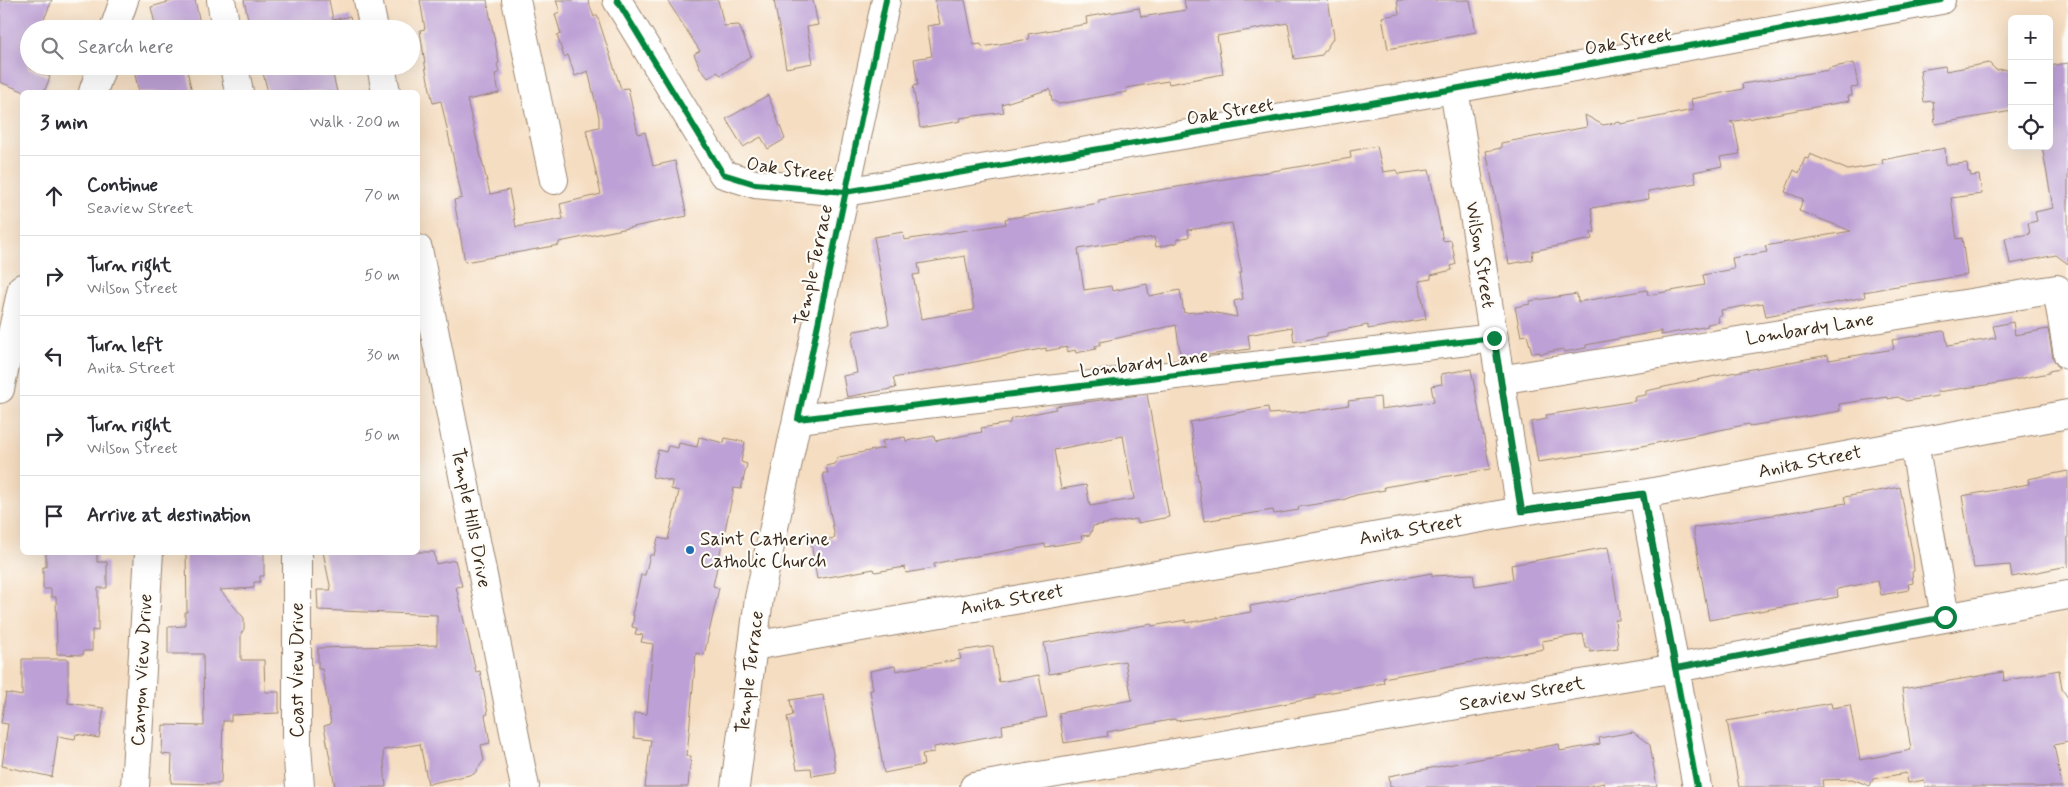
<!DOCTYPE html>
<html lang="en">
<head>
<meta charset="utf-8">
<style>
	:root { --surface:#fff; --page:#f7f7f7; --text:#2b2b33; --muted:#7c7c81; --line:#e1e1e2 }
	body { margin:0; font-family:Mynerve,sans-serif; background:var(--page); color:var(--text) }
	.controls { position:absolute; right:15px; top:15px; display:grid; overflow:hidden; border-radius:8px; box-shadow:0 5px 20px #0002 }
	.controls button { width:45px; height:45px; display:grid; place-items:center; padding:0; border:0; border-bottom:1px solid var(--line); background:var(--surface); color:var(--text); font:25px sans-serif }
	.stop { position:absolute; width:15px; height:15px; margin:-11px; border:4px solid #0b8043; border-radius:50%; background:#fff }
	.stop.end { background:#0b8043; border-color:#fff; box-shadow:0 1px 5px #0008 }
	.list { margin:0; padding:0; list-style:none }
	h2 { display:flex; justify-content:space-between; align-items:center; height:65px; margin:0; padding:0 20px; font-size:21px }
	h2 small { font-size:16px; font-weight:400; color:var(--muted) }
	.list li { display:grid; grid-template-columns:32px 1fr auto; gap:15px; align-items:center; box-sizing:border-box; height:80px; padding:0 20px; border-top:1px solid var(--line) }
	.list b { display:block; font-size:19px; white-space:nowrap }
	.list p { margin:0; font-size:16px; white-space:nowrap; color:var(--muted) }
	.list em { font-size:16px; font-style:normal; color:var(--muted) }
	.icon { flex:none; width:28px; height:28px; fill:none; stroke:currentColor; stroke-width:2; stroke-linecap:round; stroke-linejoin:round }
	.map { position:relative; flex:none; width:2068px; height:787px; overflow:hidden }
	.search { position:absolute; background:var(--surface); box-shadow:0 5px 20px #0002; left:20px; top:20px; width:400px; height:55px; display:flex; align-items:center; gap:12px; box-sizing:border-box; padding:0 18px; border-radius:28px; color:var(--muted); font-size:19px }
	.panel { position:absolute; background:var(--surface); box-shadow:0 5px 20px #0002; left:20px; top:90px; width:400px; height:465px; border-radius:8px }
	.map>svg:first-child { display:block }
</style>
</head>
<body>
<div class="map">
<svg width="2068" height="787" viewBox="0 0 2068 787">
	<rect width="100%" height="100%" fill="#fdfcf7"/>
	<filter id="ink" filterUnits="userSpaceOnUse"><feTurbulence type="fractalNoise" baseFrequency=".02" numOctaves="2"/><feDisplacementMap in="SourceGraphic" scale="10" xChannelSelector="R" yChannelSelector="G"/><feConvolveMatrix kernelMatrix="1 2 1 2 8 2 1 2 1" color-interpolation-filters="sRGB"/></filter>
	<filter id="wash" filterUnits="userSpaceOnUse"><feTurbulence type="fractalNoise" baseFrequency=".0096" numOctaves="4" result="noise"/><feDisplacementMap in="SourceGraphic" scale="20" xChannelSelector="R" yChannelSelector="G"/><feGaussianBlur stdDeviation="1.12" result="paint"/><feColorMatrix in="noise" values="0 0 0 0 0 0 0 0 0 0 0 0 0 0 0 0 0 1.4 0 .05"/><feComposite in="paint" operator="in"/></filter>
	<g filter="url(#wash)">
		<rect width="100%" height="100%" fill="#f5ddc1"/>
		<g id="blocks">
			<g fill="#bda0d5" fill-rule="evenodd">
				<polygon points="0,0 52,0 40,29 29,29 29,68 50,77 44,92 25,92 0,82"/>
				<polygon points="175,0 195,0 201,28 146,29 145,26 155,24 151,7"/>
				<polygon points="244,0 329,0 333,20 350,16 353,29 250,28"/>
				<polygon points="420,0 487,0 499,63 497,64 499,73 495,74 499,93 467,100 490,194 509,190 516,227 563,219 560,204 601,194 586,130 599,127 599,117 588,71 575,76 568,55 564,57 557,35 561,34 555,14 560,12 556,0 588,0 594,17 597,15 621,89 628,88 638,134 645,132 653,166 675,161 687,216 559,242 559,245 465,262 454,200 462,198 441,101 433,103 426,71 420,30 425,29"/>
				<polygon points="667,0 718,0 724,26 739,25 751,56 721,75 717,72 708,78 700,68 694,54 700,51"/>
				<polygon points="774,0 813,0 818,25 807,27 813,63 786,68"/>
				<polygon points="935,0 965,0 974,45 981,44 982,47 1029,39 1028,34 1087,24 1086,17 1139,8 1141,17 1186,10 1184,0 1328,0 1334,37 1322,55 1294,59 1288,23 1217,36 1223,74 1169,84 1168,81 1126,88 1127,92 1059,104 1052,100 1050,89 1002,104 1004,112 960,118 961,121 920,128 913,86 918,85 914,59 932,56 927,26 940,24"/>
				<polygon points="1397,0 1470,0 1476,32 1388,49 1382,17 1399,14"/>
				<polygon points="1854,63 1858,87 1851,88 1852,96 1848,96 1849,101 1730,122 1734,124 1740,154 1720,157 1722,166 1694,172 1696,183 1648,191 1649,199 1591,208 1595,232 1591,232 1592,239 1533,251 1532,260 1509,264 1486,151 1501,148 1501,143 1587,127 1585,115 1603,125 1620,122 1621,124 1693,110 1691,99 1743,89 1742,84 1829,70 1829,68"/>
				<polygon points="1989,63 1996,70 2004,69 2012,72 2012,111 1935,124 1933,101 1924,102 1920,70 1945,66 1946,71"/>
				<polygon points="2068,63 2068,264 2056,255 2010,264 2005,238 2030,234 2028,223 2037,221 2035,212 2053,208 2042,146 2049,146 2049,66"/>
				<polygon points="133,66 186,66 192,92 139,92"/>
				<polygon points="265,66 331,66 337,92 268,92 263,73 266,72"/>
				<polygon points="768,95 785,139 768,149 761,137 743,147 726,119"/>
				<path d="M1377 146 1383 172 1397 170 1398 174 1429 170 1443 241 1451 240 1456 264 1451 266 1452 270 1431 275V279L1419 281 1426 319 1368 329V325L1327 333V336L1294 342 1292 327 1248 335 1250 349 1181 359 1176 325 1100 342V345L1095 346 1096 349 1076 353 1075 350 1067 352V347L1046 351V348L893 378 896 388 847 397 843 376 857 373 852 343 854 331 889 325 874 237 903 232 904 240 1006 224 1005 219 1099 203V200L1351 158 1350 151ZM1232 223 1242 273H1239L1243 299 1234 301 1237 317 1205 311 1184 313 1180 290 1149 296 1147 284 1112 291 1111 286 1084 290 1078 249 1154 237 1156 247 1177 243V239L1189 237 1188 230ZM965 256 974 310 921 319 913 275 920 274 918 264Z"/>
				<polygon points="1945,148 1946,165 1967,163 1968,172 1970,172 1971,176 1979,175 1982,194 1951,198 1957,239 1962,238 1967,275 1891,287 1864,292 1865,297 1766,316 1763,303 1721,310 1722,315 1718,316 1719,322 1707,324 1708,326 1661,335 1661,331 1612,340 1586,345 1586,348 1564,352 1563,349 1540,354 1540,352 1532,353 1527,335 1521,336 1515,307 1530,304 1530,301 1577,294 1578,302 1647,290 1648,295 1705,285 1703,275 1734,269 1732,258 1767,252 1765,246 1851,231 1799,211 1803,199 1785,192 1794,170 1799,173 1805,158 1808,159 1810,154 1848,170 1883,164 1882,160"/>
				<polygon points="2013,322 2015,335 2048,329 2053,358 2059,369 2049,371 2049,373 1993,384 1937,392 1938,396 1906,401 1898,397 1888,399 1888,397 1839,404 1840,411 1750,426 1749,424 1637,447 1538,462 1531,422 1547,419 1546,415 1635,401 1634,397 1646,395 1646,391 1720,375 1828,355 1829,360 1894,349 1892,340 1942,331 1945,332 1948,346 1996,338 1993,326"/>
				<polygon points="1471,369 1490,469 1384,487 1385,490 1356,495 1343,500 1298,507 1299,510 1274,514 1273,510 1204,521 1190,422 1268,407 1269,414 1310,411 1349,405 1348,401 1380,397 1381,409 1434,402 1431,386 1442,384 1441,374"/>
				<path d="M1147 394 1169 517 1138 523 1137 519 1093 526 1090 535 1081 536 1082 541 1045 547V544L942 562 934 564V568L906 573 905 567 875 572 874 569 817 579 811 542 835 538 823 473H828L826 466 834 464 839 457 884 448 882 441 905 437 906 441 934 436 935 441 982 432 981 428 1010 423V420L1013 418 1056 409V406ZM1123 436 1134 499 1090 506 1086 485 1061 489 1054 450Z"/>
				<polygon points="699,437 724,443 725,438 745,442 741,462 747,464 741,489 734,488 713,586 719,588 704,655 696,653 687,756 691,756 688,787 645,787 651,740 634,738 634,713 647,714 653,644 641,642 643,635 635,634 637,628 632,627 634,615 632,615 641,575 645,575 650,555 654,555 658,538 668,540 679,491 671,489 672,481 652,477 658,450 666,452 668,446 678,448 679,443 697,447"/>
				<polygon points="2068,471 2068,566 2012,577 2010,565 1974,568 1962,496 2029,484 2028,479"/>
				<polygon points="1900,487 1913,557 1914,571 1912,572 1913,583 1908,584 1909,590 1881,595 1878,581 1837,589 1838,597 1709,620 1693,528 1846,503 1844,497"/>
				<polygon points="1608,547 1619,613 1619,620 1615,620 1618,648 1590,652 1590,648 1586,648 1583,634 1542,641 1544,649 1383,678 1384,683 1315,695 1315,698 1235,713 1176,721 1175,719 1107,732 1108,736 1064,743 1059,713 1132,700 1125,661 1049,674 1044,643 1151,624 1152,626 1186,620 1186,623 1251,612 1250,606 1432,573 1432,576 1473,574 1475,586 1513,580 1511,565"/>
				<polygon points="46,552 97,552 97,562 107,562 107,588 98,588 98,631 92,630 92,651 84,651 83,655 57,654 56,597 51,597 51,589 43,589 43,567 46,567"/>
				<polygon points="186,552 264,552 264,576 260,576 260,582 254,582 254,588 220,590 244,618 244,629 241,634 241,660 264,660 265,692 279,692 279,713 231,715 231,721 223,721 221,783 216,784 171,783 172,755 162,754 163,725 204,726 203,654 168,654 168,627 185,626 185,612 187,612"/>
				<polygon points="323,552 434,552 436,564 455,560 462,586 456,587 476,672 480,671 488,714 485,715 490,743 481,745 484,760 474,774 428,784 420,744 383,750 386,787 335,787 324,726 331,724 322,669 318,669 318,648 437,645 437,615 318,610 317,590 331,590"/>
				<polygon points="993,646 999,682 1039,675 1047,717 1002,725 1003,734 934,747 934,752 922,754 924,765 884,773 870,690 873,690 870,671 895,666 896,671 961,659 959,651"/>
				<polygon points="22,659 68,659 68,703 104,708 99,738 76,734 75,739 58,736 52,777 2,766 8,724 1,723 6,693 22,696"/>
				<polygon points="2059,670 2062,689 2068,698 2068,742 2054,745 2062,787 1925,787 1924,780 1908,783 1906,773 1873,779 1870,786 1852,779 1822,780 1823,787 1739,787 1727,721 1831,703 1832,708 1850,705 1860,760 1911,750 1902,689 2003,672 2004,681"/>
				<polygon points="823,695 836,772 812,776 811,768 797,769 787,717 793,715 790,700"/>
				<polygon points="1633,732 1650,745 1657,787 1605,787 1604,783 1585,787 1390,787 1389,776 1559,744 1560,751 1600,744 1599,738"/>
			</g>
		</g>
	</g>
	<g filter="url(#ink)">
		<use href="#blocks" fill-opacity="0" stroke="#988470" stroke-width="1"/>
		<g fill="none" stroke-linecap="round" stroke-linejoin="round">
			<g stroke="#988470" stroke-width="30">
				<g id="minor">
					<polyline points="221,0 226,29"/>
					<polyline points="368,0 374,29"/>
					<polyline points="516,0 554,180"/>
					<polyline points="617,0 723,174 755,184 845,192 1454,89 1941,0"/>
					<polyline points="114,29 124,0"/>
					<polyline points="234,66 239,92"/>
					<polyline points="381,66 386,92"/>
					<polyline points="1454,89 1521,511"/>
					<polyline points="93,92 102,66"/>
					<polyline points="418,249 525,787"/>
					<polyline points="1499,380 2057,289 2068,355"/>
					<polyline points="0,389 22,288"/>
					<polyline points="798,419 1494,338"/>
					<polyline points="1914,443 1945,617"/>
					<polyline points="1643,494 1697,787"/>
					<polyline points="297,552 297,746 300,787"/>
					<polyline points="753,646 1521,511 1643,494 2068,414"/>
					<polyline points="135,787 149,552"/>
					<polyline points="735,787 759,598 886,0"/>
					<polyline points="974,787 1676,668 2068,595"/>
				</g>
			</g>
			<use href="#minor" stroke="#fff" stroke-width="28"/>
			<g stroke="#fdfcf7" stroke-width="9">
				<g id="cycleway">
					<polyline points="617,0 723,174 755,184 845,192 1454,89 1941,0"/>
					<polyline points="886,0 798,419 1494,338 1521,511 1643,494 1697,787"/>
				</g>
			</g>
			<use href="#cycleway" stroke="#00873e" stroke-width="6"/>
		</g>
	</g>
	<g fill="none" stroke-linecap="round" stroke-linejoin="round" filter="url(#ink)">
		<polyline stroke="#0b8043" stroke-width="6" points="1494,338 1522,511 1643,494 1676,668 1945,617"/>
	</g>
	<circle fill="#1f6fb2" stroke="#fdfcf7" stroke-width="2" cx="690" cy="550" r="5"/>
	<g text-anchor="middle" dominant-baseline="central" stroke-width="4.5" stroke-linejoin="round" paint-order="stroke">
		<g font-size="19" fill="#3b2a1e" stroke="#fdfcf7">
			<text transform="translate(1628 42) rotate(-10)">Oak Street</text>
			<text transform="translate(1230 112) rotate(-10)">Oak Street</text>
			<text transform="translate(790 170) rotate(8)">Oak Street</text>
			<text transform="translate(1480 255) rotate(81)">Wilson Street</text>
			<text transform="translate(814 265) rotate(-78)">Temple Terrace</text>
			<text transform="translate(1810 329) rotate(-9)">Lombardy Lane</text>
			<text transform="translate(1144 364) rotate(-7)">Lombardy Lane</text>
			<text transform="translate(1810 462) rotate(-11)">Anita Street</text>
			<text transform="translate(471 518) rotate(79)">Temple Hills Drive</text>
			<text transform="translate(1411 530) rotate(-10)">Anita Street</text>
			<text transform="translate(1012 600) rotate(-10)">Anita Street</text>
			<text transform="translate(142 670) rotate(-87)">Canyon View Drive</text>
			<text transform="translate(297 670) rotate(-90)">Coast View Drive</text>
			<text transform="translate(750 672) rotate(-83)">Temple Terrace</text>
			<text transform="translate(1522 694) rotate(-10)">Seaview Street</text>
		</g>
		<g font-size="19" fill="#3b2a1e" stroke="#fdfcf7" text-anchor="start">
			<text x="700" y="539">Saint Catherine<tspan x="700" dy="22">Catholic Church</tspan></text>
		</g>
	</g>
</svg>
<div class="controls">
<button>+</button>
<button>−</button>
<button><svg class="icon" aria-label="locate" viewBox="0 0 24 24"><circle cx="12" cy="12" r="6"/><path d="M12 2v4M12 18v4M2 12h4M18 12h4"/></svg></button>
</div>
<div class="stop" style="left:1945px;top:617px"></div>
<div class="stop end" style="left:1494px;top:338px"></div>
<div class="search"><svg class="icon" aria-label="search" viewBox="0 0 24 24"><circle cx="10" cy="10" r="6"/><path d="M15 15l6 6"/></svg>Search here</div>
<section class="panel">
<h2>3 min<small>Walk · 200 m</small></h2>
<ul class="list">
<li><svg class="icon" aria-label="ahead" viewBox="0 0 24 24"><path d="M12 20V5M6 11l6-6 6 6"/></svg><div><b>Continue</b><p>Seaview Street</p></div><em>70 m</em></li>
<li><svg class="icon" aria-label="right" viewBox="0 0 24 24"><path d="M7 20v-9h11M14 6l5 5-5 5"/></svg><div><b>Turn right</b><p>Wilson Street</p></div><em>50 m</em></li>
<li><svg class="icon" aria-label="left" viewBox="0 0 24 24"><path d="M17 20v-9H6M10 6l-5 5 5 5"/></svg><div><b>Turn left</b><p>Anita Street</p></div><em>30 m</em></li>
<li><svg class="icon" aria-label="right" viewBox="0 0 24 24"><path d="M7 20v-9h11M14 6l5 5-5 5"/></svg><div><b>Turn right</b><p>Wilson Street</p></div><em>50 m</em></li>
<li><svg class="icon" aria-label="arrive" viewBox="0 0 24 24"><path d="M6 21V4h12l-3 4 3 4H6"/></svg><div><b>Arrive at destination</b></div></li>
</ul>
</section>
</div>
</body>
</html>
